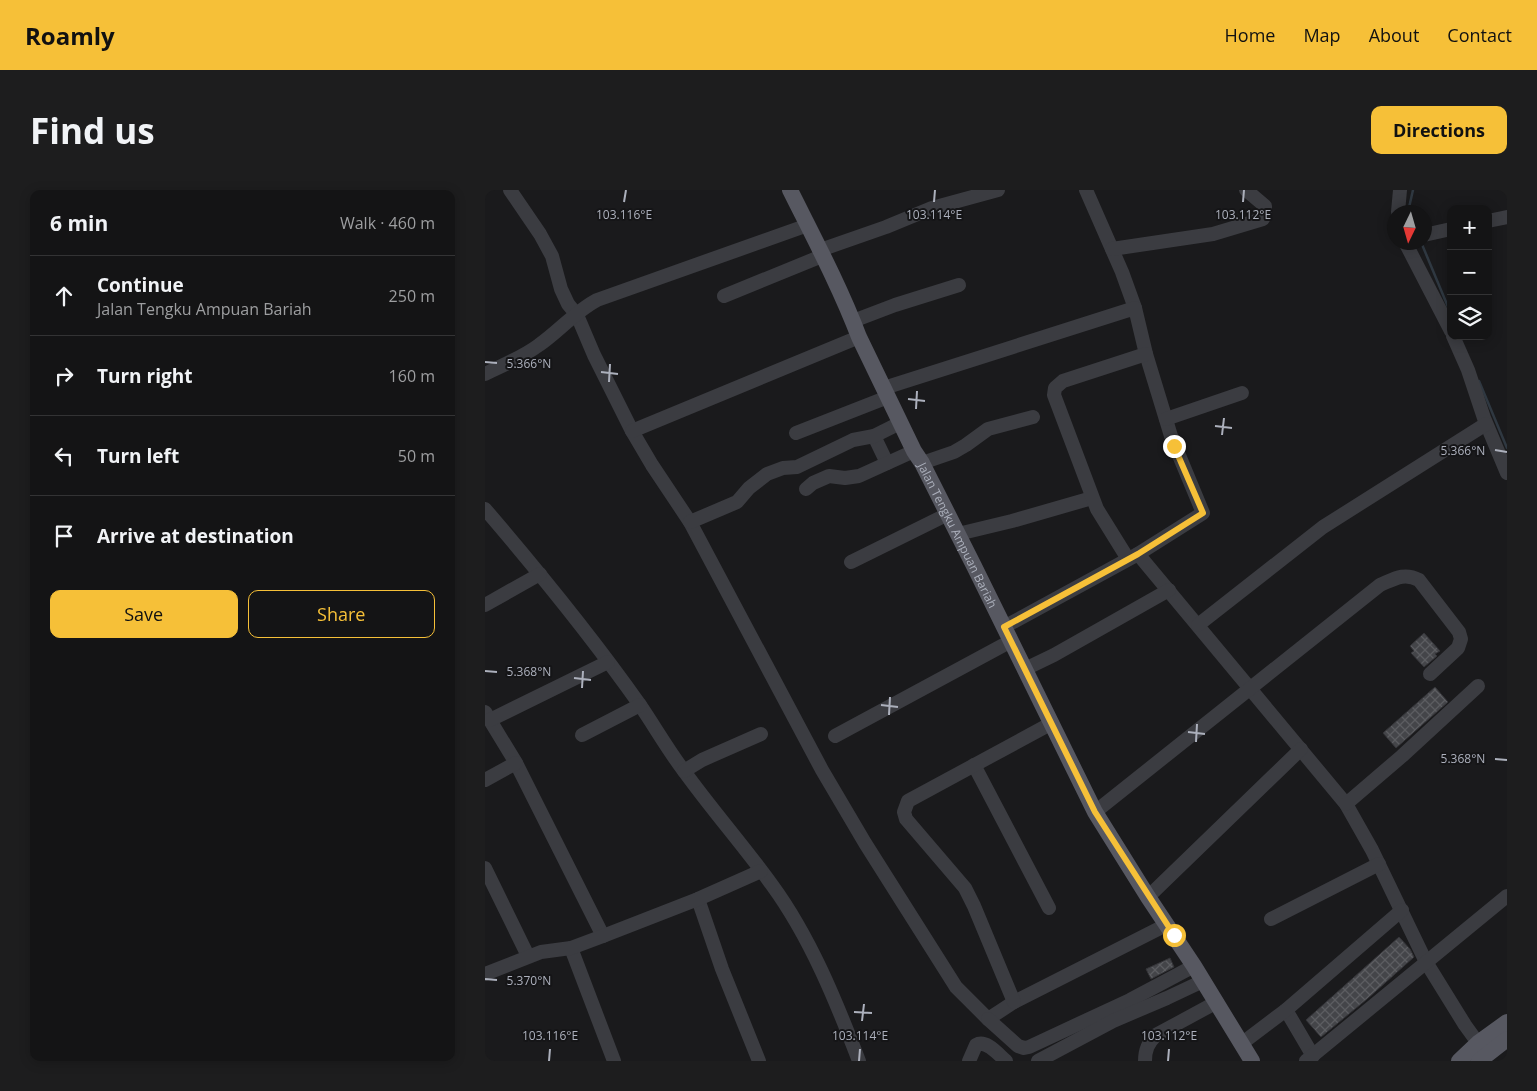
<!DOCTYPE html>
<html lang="en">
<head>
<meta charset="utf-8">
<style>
	:root { --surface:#141415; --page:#1d1d1e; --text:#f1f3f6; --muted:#9d9ea0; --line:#333334; --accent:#f6c038 }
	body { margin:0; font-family:"Open Sans",sans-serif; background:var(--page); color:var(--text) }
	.controls { position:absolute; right:15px; top:15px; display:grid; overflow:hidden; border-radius:10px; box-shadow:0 2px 12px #0003 }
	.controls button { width:45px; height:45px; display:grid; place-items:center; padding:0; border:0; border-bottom:1px solid var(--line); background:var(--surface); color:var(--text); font:25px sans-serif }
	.compass { position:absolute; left:902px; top:15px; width:45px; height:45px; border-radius:50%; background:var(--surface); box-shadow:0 2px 12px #0003; rotate:185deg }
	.stop { position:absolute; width:15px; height:15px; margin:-11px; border:4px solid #f6c038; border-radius:50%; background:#fff }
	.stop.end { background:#f6c038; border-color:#fff; box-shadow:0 1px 5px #0008 }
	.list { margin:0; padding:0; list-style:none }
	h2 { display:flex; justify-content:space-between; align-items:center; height:65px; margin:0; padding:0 20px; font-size:21px }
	h2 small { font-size:16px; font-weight:400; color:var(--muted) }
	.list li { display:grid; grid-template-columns:32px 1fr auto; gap:15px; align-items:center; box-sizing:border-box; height:80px; padding:0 20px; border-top:1px solid var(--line) }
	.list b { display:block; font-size:19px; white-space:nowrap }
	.list p { margin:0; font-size:16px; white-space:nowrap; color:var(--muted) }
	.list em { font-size:16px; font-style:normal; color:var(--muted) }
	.actions { display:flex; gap:10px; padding:15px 20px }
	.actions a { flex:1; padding:11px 0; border:1px solid var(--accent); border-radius:10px; text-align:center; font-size:18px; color:var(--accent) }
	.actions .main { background:var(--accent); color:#111 }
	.icon { flex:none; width:28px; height:28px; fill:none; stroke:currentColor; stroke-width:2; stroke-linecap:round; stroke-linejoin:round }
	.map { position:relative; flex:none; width:1022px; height:871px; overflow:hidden; border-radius:10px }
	header { display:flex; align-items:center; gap:30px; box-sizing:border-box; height:70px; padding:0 25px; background:var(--accent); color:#111 }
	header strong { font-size:24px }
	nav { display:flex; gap:28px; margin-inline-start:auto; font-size:18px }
	.intro { display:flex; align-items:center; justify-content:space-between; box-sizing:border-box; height:120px; padding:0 30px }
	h1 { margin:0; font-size:35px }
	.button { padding:12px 22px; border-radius:10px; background:var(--accent); color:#111; font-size:18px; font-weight:700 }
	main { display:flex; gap:30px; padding:0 30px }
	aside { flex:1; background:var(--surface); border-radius:10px; box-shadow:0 2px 12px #0003 }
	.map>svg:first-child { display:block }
</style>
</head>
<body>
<header>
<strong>Roamly</strong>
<nav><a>Home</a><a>Map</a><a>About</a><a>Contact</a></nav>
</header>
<div class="intro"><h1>Find us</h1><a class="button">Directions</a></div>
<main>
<aside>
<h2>6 min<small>Walk · 460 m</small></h2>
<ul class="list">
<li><svg class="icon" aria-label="ahead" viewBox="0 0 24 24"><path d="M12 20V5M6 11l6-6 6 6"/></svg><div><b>Continue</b><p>Jalan Tengku Ampuan Bariah</p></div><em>250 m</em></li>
<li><svg class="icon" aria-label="right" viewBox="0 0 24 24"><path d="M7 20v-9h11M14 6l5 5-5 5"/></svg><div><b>Turn right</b></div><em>160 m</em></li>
<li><svg class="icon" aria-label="left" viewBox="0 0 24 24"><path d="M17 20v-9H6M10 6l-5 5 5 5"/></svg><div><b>Turn left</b></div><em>50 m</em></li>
<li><svg class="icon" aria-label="arrive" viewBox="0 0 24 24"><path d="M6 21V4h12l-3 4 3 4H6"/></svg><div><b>Arrive at destination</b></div></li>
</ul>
<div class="actions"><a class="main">Save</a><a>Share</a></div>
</aside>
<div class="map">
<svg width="1022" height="871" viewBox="0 0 1022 871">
	<defs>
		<pattern id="building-cross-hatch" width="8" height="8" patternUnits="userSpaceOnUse" patternTransform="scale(1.25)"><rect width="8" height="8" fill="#444549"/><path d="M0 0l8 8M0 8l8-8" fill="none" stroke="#5c5d61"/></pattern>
	</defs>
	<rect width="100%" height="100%" fill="#1a1a1c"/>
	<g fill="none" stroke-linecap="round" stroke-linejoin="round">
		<g stroke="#2f3841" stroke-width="2.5">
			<polyline points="923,22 928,0"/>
			<polyline points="936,52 966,124"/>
			<polyline points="994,191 1022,258"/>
		</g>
	</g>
	<g fill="url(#building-cross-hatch)" stroke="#343438">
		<polygon points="939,443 955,461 950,464 952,466 939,477 926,463 929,461 925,456"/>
		<polygon points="950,497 963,512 911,558 898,543"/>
		<polygon points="914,747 925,759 929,767 882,809 836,847 821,830"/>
		<polygon points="685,768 689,777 666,789 661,779"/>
	</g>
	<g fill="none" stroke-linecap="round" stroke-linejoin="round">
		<g stroke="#3b3c41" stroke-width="14">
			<polyline points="25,0 55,44 67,66 76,99 83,114 92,125 109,165 147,241 167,275 205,332 337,580 380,653 471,797 503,829 529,812 681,735"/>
			<polyline points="601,0 637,82 650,118"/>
			<polyline points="913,22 915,0"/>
			<polyline points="1003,31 1022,27"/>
			<polyline points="939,45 966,39"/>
			<polyline points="920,52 966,141"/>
			<polyline points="627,59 728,44 778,29 780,24 780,16 761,0"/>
			<polyline points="335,60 401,37 447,18 513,0"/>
			<polyline points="239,106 337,66"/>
			<polyline points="368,131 410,115 474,95"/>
			<polyline points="968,146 983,180 999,228 1022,283"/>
			<path d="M0 184C18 175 38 167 54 155 74 141 91 121 112 110L323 35"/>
			<polyline points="399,198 650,118 661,164 686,246 718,323 653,364 519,437"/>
			<polyline points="681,229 757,203"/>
			<polyline points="147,241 374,147"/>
			<polyline points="311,243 403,207"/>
			<polyline points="389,246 402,273"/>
			<polyline points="437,273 469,262 481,255 503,239 548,227"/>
			<polyline points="321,299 328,293 344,286 360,288 374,286 429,261"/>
			<path d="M0 319C54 382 107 447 155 515 170 537 183 560 199 581 227 620 259 656 287 695 325 747 351 811 374 871"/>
			<polyline points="205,332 252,312 264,298 282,284 298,278 312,277 368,250 389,246 415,233"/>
			<polyline points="473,344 527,331 607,308"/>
			<polyline points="653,364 861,614 887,660 941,772 980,835 993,853"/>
			<polyline points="643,369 612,319 569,205 570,198 578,191 661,164"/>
			<polyline points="366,372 463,324"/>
			<polyline points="0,415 55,384"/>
			<polyline points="713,435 838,337 1001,234"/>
			<polyline points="540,479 569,465 684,400"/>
			<polyline points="0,522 31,573 118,746"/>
			<polyline points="5,530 123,472"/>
			<polyline points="97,545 155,515"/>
			<polyline points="350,546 526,451"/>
			<polyline points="489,575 564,718"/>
			<polyline points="199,581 217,570 276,544"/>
			<polyline points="0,590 31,573"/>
			<polyline points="861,614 917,566 993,496"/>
			<path d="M610 622 895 395C909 389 919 382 934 390L974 442 976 449 973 458 945 484"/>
			<polyline points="0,678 43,766"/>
			<polyline points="663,707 816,559"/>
			<polyline points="213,709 237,779 274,871"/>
			<polyline points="786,729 894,674"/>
			<polyline points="86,758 129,871"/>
			<polyline points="0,784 56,762 86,758 118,746 213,709 276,681"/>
			<polyline points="529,812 489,716 480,698 421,629 419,622 423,611 567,533"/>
			<polyline points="801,820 828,866"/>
			<polyline points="503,829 533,856 539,858 544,857 645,810 709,776"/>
			<polyline points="756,854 801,820 917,720"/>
			<path d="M484 871 491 855C501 849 513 864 521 871"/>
			<polyline points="553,871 628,831 682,808 718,791"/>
			<path d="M660 871C660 860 663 853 671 845L732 812"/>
			<polyline points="821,871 1022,706"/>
		</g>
		<g stroke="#575861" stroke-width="16">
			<path id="s1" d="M305 0C329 48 355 97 374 147L429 261 437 273 489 376 610 622 663 707 709 776 767 871"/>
			<polyline points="974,871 993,853 1022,832"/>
			<polyline points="994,871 1022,849"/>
		</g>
	</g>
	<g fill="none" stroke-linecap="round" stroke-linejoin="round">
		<polyline stroke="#f6c038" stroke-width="6" points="689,745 610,622 519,437 653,364 718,323 689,256"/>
	</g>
	<path fill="none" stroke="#acb0bc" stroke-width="2" d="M139 12 141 0M449 12 450 0M758 12 759 0M0 172 12 173M116 182 133 184M124 192 125 174M423 209 440 211M431 219 432 201M730 236 747 238M737 245 739 228M1010 260 1022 262M0 481 12 482M89 488 106 490M97 498 98 481M396 515 413 517M404 525 405 507M703 542 720 544M711 552 712 534M1010 569 1022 570M0 789 12 790M369 822 387 823M377 831 379 814M64 871 65 859M374 871 375 859M683 871 684 859"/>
	<g text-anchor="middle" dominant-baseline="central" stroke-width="4" stroke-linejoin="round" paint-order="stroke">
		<g font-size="12" fill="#acb0bc" stroke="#151517">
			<text stroke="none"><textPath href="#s1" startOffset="384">Jalan Tengku Ampuan Bariah</textPath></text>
		</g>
	</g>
	<g font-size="12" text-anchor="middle" fill="#acb0bc" stroke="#151517" stroke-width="4" stroke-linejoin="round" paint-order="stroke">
		<text x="139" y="29">103.116°E</text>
		<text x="449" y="29">103.114°E</text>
		<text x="758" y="29">103.112°E</text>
		<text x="44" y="178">5.366°N</text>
		<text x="978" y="265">5.366°N</text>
		<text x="44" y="486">5.368°N</text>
		<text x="978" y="573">5.368°N</text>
		<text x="44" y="795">5.370°N</text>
		<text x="65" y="850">103.116°E</text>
		<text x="375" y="850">103.114°E</text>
		<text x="684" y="850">103.112°E</text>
	</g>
</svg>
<div class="controls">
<button>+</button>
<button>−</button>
<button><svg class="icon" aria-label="layers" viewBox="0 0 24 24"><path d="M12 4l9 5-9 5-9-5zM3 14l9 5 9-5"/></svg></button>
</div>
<svg class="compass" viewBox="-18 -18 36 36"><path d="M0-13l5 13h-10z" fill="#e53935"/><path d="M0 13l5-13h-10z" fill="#9d9ea0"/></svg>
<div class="stop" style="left:689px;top:745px"></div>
<div class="stop end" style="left:689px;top:256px"></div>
</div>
</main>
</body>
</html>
